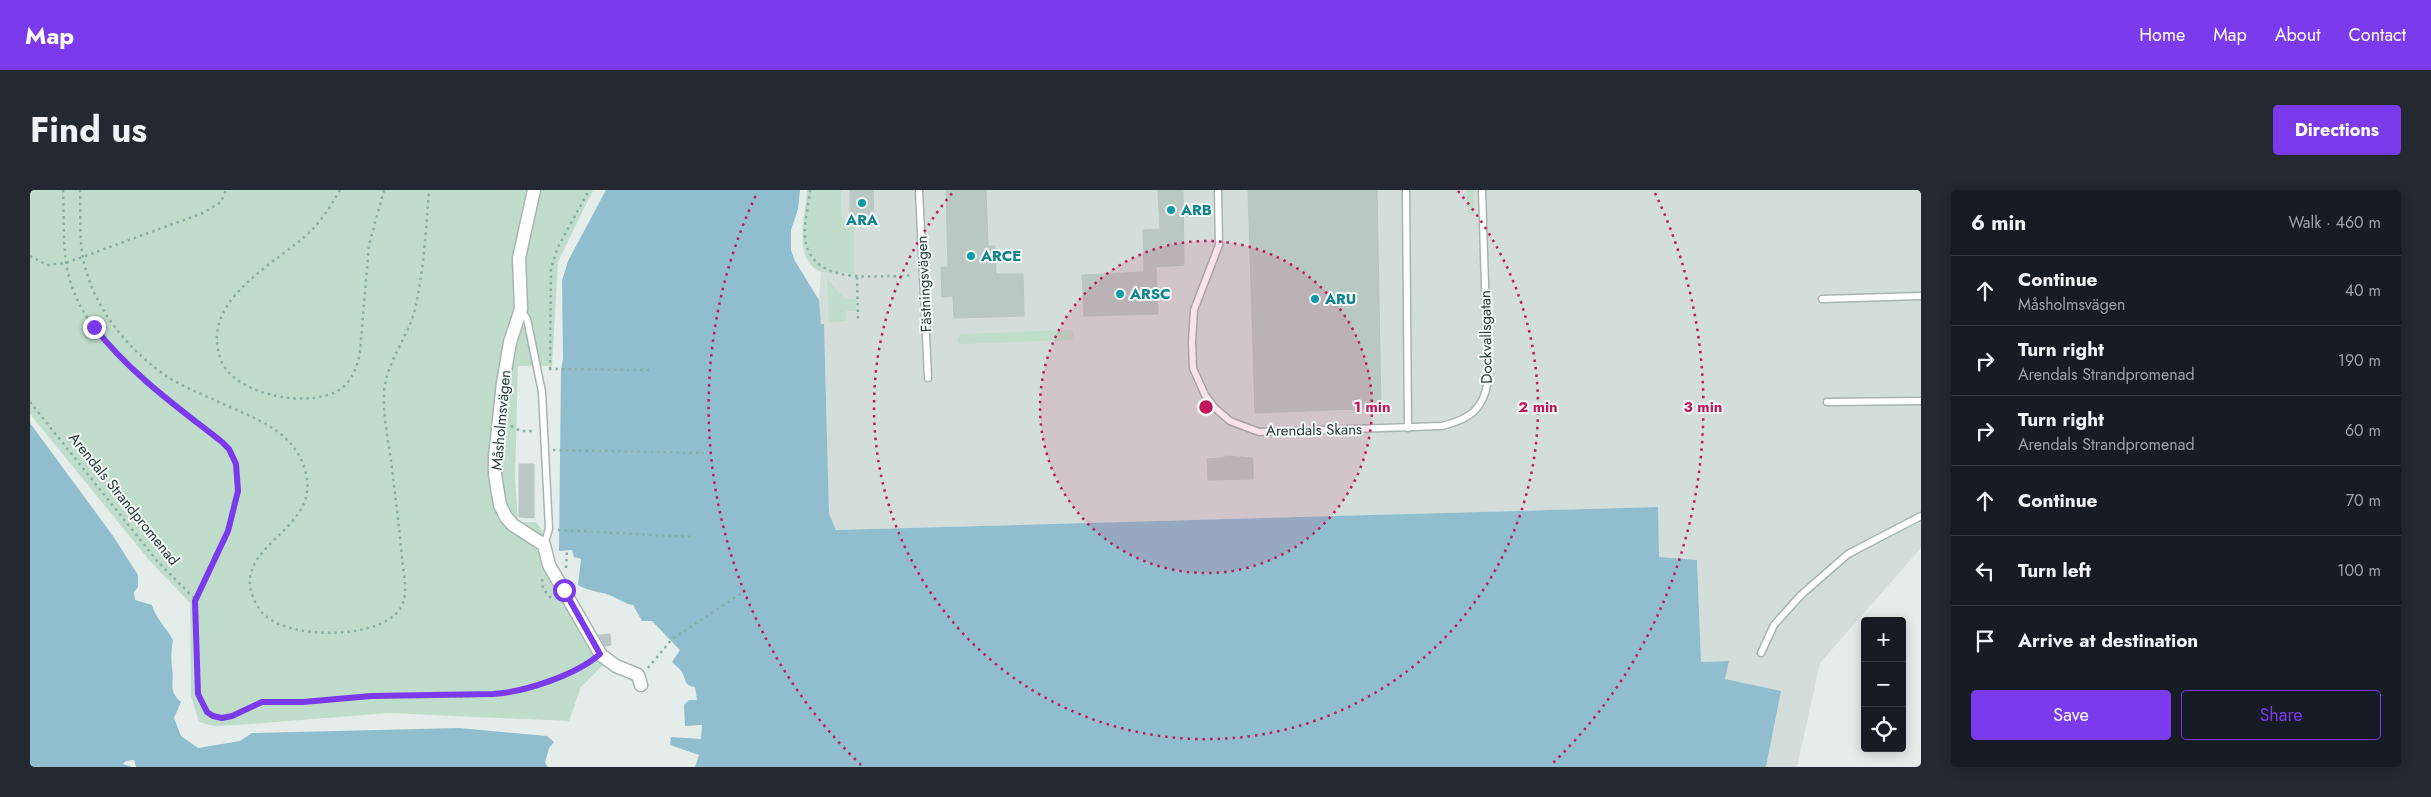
<!DOCTYPE html>
<html lang="en">
<head>
<meta charset="utf-8">
<style>
	:root { --surface:#171b24; --page:#242831; --text:#f1f3f6; --muted:#9ea1a6; --line:#363941; --accent:#7c3aed }
	body { margin:0; font-family:Jost,sans-serif; background:var(--page); color:var(--text) }
	.controls { position:absolute; right:15px; bottom:15px; display:grid; overflow:hidden; border-radius:5px; box-shadow:0 2px 12px #0003 }
	.controls button { width:45px; height:45px; display:grid; place-items:center; padding:0; border:0; border-bottom:1px solid var(--line); background:var(--surface); color:var(--text); font:25px sans-serif }
	.stop { position:absolute; width:15px; height:15px; margin:-11px; border:4px solid #7c3aed; border-radius:50%; background:#fff }
	.stop.end { background:#7c3aed; border-color:#fff; box-shadow:0 1px 5px #0008 }
	.list { margin:0; padding:0; list-style:none }
	h2 { display:flex; justify-content:space-between; align-items:center; height:65px; margin:0; padding:0 20px; font-size:21px }
	h2 small { font-size:16px; font-weight:400; color:var(--muted) }
	.list li { display:grid; grid-template-columns:32px 1fr auto; gap:15px; align-items:center; box-sizing:border-box; height:70px; padding:0 20px; border-top:1px solid var(--line) }
	.list b { display:block; font-size:19px; white-space:nowrap }
	.list p { margin:0; font-size:16px; white-space:nowrap; color:var(--muted) }
	.list em { font-size:16px; font-style:normal; color:var(--muted) }
	.actions { display:flex; gap:10px; padding:15px 20px }
	.actions a { flex:1; padding:11px 0; border:1px solid var(--accent); border-radius:5px; text-align:center; font-size:18px; color:var(--accent) }
	.actions .main { background:var(--accent); color:#fff }
	.icon { flex:none; width:28px; height:28px; fill:none; stroke:currentColor; stroke-width:2; stroke-linecap:round; stroke-linejoin:round }
	.map { position:relative; flex:none; width:1891px; height:577px; overflow:hidden; border-radius:5px }
	header { display:flex; align-items:center; gap:30px; box-sizing:border-box; height:70px; padding:0 25px; background:var(--accent); color:#fff }
	header strong { font-size:24px }
	nav { display:flex; gap:28px; margin-inline-start:auto; font-size:18px }
	.intro { display:flex; align-items:center; justify-content:space-between; box-sizing:border-box; height:120px; padding:0 30px }
	h1 { margin:0; font-size:35px }
	.button { padding:12px 22px; border-radius:5px; background:var(--accent); color:#fff; font-size:18px; font-weight:700 }
	main { display:flex; gap:30px; padding:0 30px }
	aside { flex:1; background:var(--surface); border-radius:5px; box-shadow:0 2px 12px #0003 }
	.map>svg:first-child { display:block }
</style>
</head>
<body>
<header>
<strong>Map</strong>
<nav><a>Home</a><a>Map</a><a>About</a><a>Contact</a></nav>
</header>
<div class="intro"><h1>Find us</h1><a class="button">Directions</a></div>
<main>
<div class="map">
<svg width="1891" height="577" viewBox="0 0 1891 577">
	<rect width="100%" height="100%" fill="#e4edea"/>
	<polygon fill="#d3ddd9" points="811,0 1891,0 1891,358 1790,473 1767,577 1736,577 1751,501 1695,489 1698,471 1671,472 1667,370 1629,367 1627,317 806,340 799,324 794,135 791,134 789,110 791,82 823,84 824,31 812,30"/>
	<g fill="#bfddca">
		<polygon points="0,0 563,0 528,72 522,176 488,176 485,289 488,332 506,332 514,343 507,357 574,474 551,497 539,531 359,523 207,535 184,536 169,532 161,506 160,413 119,370 0,224"/>
		<path d="M777 0H811L812 30H824V84C814 83 802 84 792 82 761 72 776 22 777 0Z"/>
		<polygon points="1437,0 1444,0 1443,25 1438,24"/>
		<polygon points="797,89 815,109 826,109 826,121 816,121 816,131 799,132"/>
		<polygon points="1040,140 1043,142 1043,148 1041,150 931,154 927,152 930,144"/>
	</g>
	<g fill="#90bece">
		<path d="M576 0H770L768 19 761 40V60L765 71 789 110 791 134H794L799 324 806 340 1628 317 1629 367 1667 370 1671 472 1699 471 1695 489 1751 501 1736 577H665L669 565 640 555 641 547 671 549 672 535 655 536 654 515 659 510H667L665 497C654 496 656 489 652 482 650 479 645 475 642 472L650 460 622 431H612L603 415C595 414 591 410 584 407 572 401 559 402 548 395L551 369 544 367 542 360 529 361 531 180 533 169 532 91 538 71Z"/>
		<path d="M0 233 83 346 108 385V397L104 402 105 410 122 415C126 429 136 437 143 450 141 461 141 467 142 478 145 492 137 500 151 512L144 528 151 546 168 558 210 551 222 543 429 538 517 546 524 552 519 558 515 573 518 577H106L104 570 96 571 93 574 102 577H0Z"/>
	</g>
	<g fill="#bac8c3" stroke="#b7c6c2">
		<polygon points="820,0 843,0 844,25 820,26"/>
		<polygon points="956,0 958,56 965,56 966,84 993,84 994,126 924,128 923,106 912,107 911,77 918,77 916,1"/>
		<polygon points="1128,0 1153,0 1154,75 1126,77 1128,124 1054,126 1052,85 1114,82 1113,40 1130,39"/>
		<polygon points="1218,0 1347,0 1351,218 1225,223"/>
		<polygon points="1195,266 1223,268 1223,289 1178,290 1177,269 1195,268"/>
		<polygon points="489,274 504,274 504,328 489,327"/>
		<polygon points="580,444 581,455 575,456 569,445"/>
	</g>
	<g fill="none" stroke-linecap="round" stroke-linejoin="round">
		<g stroke="#a7b5b2" stroke-width="9">
			<g id="lane">
				<polyline points="889,0 898,188"/>
				<path d="M1188 0 1189 55 1164 120 1162 152 1163 178 1175 205 1185 218 1200 231 1229 242 1412 236C1440 229 1453 220 1458 191L1452 0"/>
				<polyline points="1376,0 1378,238"/>
				<polyline points="1792,109 1891,106"/>
				<polyline points="492,121 497,129 512,202 519,339 514,355"/>
				<polyline points="1797,212 1891,211"/>
				<polyline points="1731,463 1744,435 1771,405 1818,364 1891,326"/>
			</g>
		</g>
		<g stroke="#a7b5b2" stroke-width="15">
			<polyline id="street" points="504,0 489,68 491,119 480,152 473,193 465,267 465,285 470,315 476,327 483,335 514,355 519,375 571,465 586,476 608,485 611,495"/>
		</g>
		<g stroke="#87afa7" stroke-width="2.5" stroke-dasharray="2.5 4" stroke-linecap="butt">
			<path d="M33 0C34 24 33 49 36 72 47 151 134 208 193 252 233 295 185 367 165 411"/>
			<path d="M50 0C51 22 49 47 53 68 62 117 100 163 141 189 156 198 172 204 187 211 212 223 243 233 261 254 268 262 274 273 276 284 291 345 188 357 230 420 252 452 360 451 373 413 378 399 373 382 372 368 369 335 365 303 361 271 358 249 353 226 354 204 355 173 378 148 385 119 394 80 396 39 399 0"/>
			<path d="M310 0C302 14 293 28 282 40 247 74 168 109 191 170 204 206 283 220 312 198 323 189 328 175 330 161L339 55 354 0"/>
			<path d="M780 0C779 17 771 41 777 57 788 89 829 87 857 86 865 86 876 87 883 84"/>
			<polyline points="0,66 17,75 36,73 173,23 191,12 196,0"/>
			<polyline points="827,87 828,132"/>
			<polyline points="519,179 620,180"/>
			<polyline points="520,179 521,79 527,59 559,0"/>
			<path d="M0 212 128 372 164 408C175 436 154 500 177 522 195 540 219 511 237 512 272 513 305 507 339 506 385 504 431 510 476 503 505 499 536 485 561 472"/>
			<polyline points="481,236 491,241 505,241"/>
			<polyline points="523,260 674,263"/>
			<polyline points="528,340 664,347"/>
			<polyline points="536,378 537,359"/>
			<polyline points="512,389 513,399 520,407 524,408"/>
			<polyline points="618,478 642,449 718,399"/>
		</g>
		<use href="#lane" stroke="#fff" stroke-width="6"/>
		<use href="#street" stroke="#fff" stroke-width="12"/>
	</g>
	<g fill="none" stroke-linecap="round" stroke-linejoin="round">
		<path stroke="#7c3aed" stroke-width="6" d="M64 137C100 183 146 216 192 252L199 259 206 274 208 301 198 341 165 411 168 504 177 522 183 526 192 528 202 526 232 512H273L341 506 463 504C495 502 546 485 570 464L534 400"/>
	</g>
	<circle cx="1176" cy="217" r="166" fill="#c2185b" fill-opacity=".12"/>
	<g fill="none" stroke="#c2185b" stroke-width="2.5" stroke-dasharray="2.5 5">
		<circle cx="1176" cy="217" r="166"/>
		<path d="M1428 1A332 332 0 1 1 924 1"/>
		<path d="M831 575A497 497 0 0 1 727 3M1625 3A497 497 0 0 1 1521 575"/>
	</g>
	<g fill="#0f9aa8" stroke="#f5f9f8" stroke-width="2">
		<circle cx="832" cy="13" r="5"/>
		<circle cx="1141" cy="20" r="5"/>
		<circle cx="941" cy="66" r="5"/>
		<circle cx="1090" cy="104" r="5"/>
		<circle cx="1285" cy="109" r="5"/>
	</g>
	<g text-anchor="middle" dominant-baseline="central" stroke-width="4" stroke-linejoin="round" paint-order="stroke">
		<g font-size="15" font-weight="bold" fill="#0d838f" stroke="#f5f9f8" text-anchor="start">
			<text x="1151" y="20">ARB</text>
			<text x="832" y="30" text-anchor="middle">ARA</text>
			<text x="951" y="66">ARCE</text>
			<text x="1100" y="104">ARSC</text>
			<text x="1295" y="109">ARU</text>
		</g>
		<g font-size="15" fill="#253e3a" stroke="#f5f9f8">
			<text transform="translate(894 94) rotate(-93)">Fästningsvägen</text>
			<text transform="translate(1456 147) rotate(-91)">Dockvallsgatan</text>
			<text transform="translate(471 230) rotate(-85)">Måsholmsvägen</text>
			<text transform="translate(1284 240) rotate(-1)">Arendals Skans</text>
			<text transform="translate(94 309) rotate(51)">Arendals Strandpromenad</text>
		</g>
	</g>
	<circle cx="1176" cy="217" r="8" fill="#c2185b" stroke="#f5f9f8" stroke-width="2.5"/>
	<g font-size="15" text-anchor="middle" font-weight="bold" fill="#c2185b" stroke="#f5f9f8" stroke-width="4" stroke-linejoin="round" paint-order="stroke">
		<text x="1342" y="222">1 min</text>
		<text x="1508" y="222">2 min</text>
		<text x="1673" y="222">3 min</text>
	</g>
</svg>
<div class="controls">
<button>+</button>
<button>−</button>
<button><svg class="icon" aria-label="locate" viewBox="0 0 24 24"><circle cx="12" cy="12" r="6"/><path d="M12 2v4M12 18v4M2 12h4M18 12h4"/></svg></button>
</div>
<div class="stop" style="left:534px;top:400px"></div>
<div class="stop end" style="left:64px;top:137px"></div>
</div>
<aside>
<h2>6 min<small>Walk · 460 m</small></h2>
<ul class="list">
<li><svg class="icon" aria-label="ahead" viewBox="0 0 24 24"><path d="M12 20V5M6 11l6-6 6 6"/></svg><div><b>Continue</b><p>Måsholmsvägen</p></div><em>40 m</em></li>
<li><svg class="icon" aria-label="right" viewBox="0 0 24 24"><path d="M7 20v-9h11M14 6l5 5-5 5"/></svg><div><b>Turn right</b><p>Arendals Strandpromenad</p></div><em>190 m</em></li>
<li><svg class="icon" aria-label="right" viewBox="0 0 24 24"><path d="M7 20v-9h11M14 6l5 5-5 5"/></svg><div><b>Turn right</b><p>Arendals Strandpromenad</p></div><em>60 m</em></li>
<li><svg class="icon" aria-label="ahead" viewBox="0 0 24 24"><path d="M12 20V5M6 11l6-6 6 6"/></svg><div><b>Continue</b></div><em>70 m</em></li>
<li><svg class="icon" aria-label="left" viewBox="0 0 24 24"><path d="M17 20v-9H6M10 6l-5 5 5 5"/></svg><div><b>Turn left</b></div><em>100 m</em></li>
<li><svg class="icon" aria-label="arrive" viewBox="0 0 24 24"><path d="M6 21V4h12l-3 4 3 4H6"/></svg><div><b>Arrive at destination</b></div></li>
</ul>
<div class="actions"><a class="main">Save</a><a>Share</a></div>
</aside>
</main>
</body>
</html>
